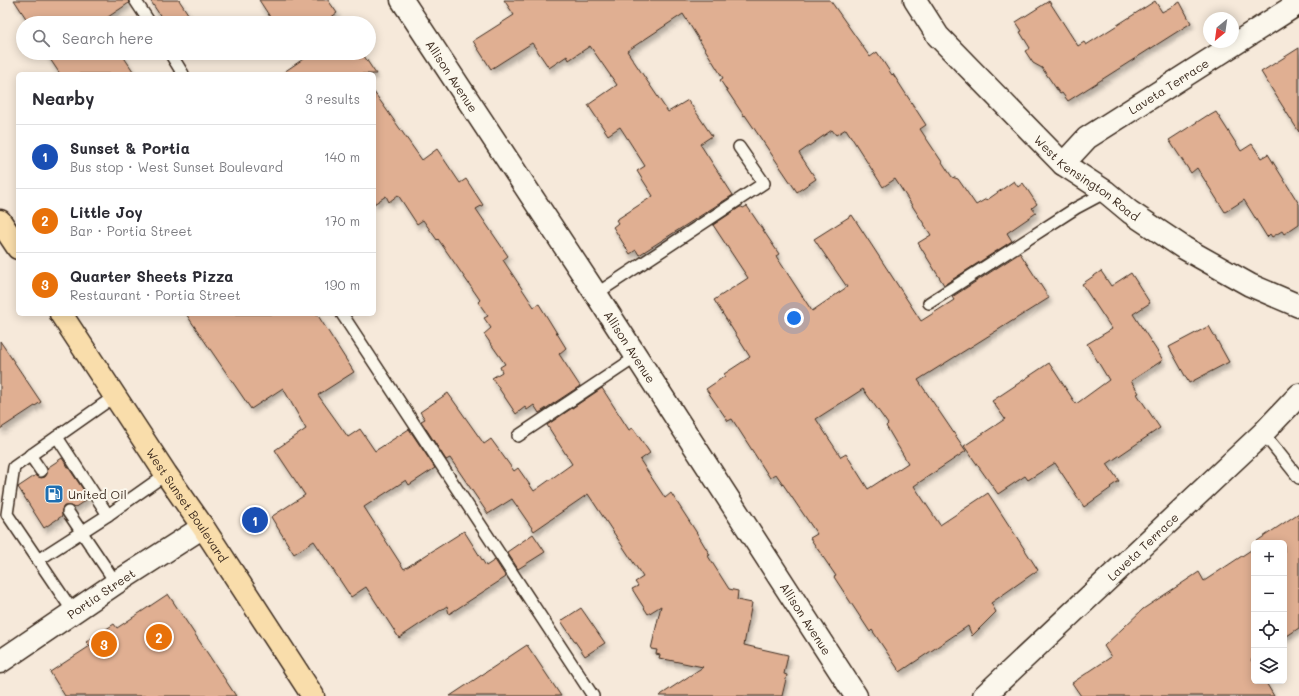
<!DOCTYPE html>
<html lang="en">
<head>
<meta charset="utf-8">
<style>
	:root { --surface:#fff; --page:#f2f2f3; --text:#2b2b33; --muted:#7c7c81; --line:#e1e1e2; --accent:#1f6fb2 }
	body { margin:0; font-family:Mali,sans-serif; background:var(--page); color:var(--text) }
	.controls { position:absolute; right:12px; bottom:12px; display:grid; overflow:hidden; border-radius:6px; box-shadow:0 2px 10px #0003 }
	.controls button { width:36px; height:36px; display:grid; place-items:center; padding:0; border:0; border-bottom:1px solid var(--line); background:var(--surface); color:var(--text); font:20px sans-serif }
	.compass { position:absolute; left:1203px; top:12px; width:36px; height:36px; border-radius:50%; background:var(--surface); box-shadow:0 2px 10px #0003; rotate:209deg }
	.you { position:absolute; left:794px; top:318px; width:14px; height:14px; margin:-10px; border:3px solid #fff; border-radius:50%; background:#1a73e8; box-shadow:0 0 0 6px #1a73e833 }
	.badge { display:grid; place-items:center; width:26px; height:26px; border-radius:50%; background:var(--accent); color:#fff; font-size:13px; font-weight:700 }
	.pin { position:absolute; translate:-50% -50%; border:2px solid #fff; box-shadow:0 1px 4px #0006 }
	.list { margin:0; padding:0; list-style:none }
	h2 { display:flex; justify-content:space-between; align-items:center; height:52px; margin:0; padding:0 16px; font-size:17px }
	h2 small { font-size:13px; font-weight:400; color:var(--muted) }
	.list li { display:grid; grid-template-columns:26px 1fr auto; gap:12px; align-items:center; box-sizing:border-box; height:64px; padding:0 16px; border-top:1px solid var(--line) }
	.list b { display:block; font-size:15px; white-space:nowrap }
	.list p { margin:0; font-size:13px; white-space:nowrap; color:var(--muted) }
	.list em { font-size:13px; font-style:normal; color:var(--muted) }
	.icon { flex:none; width:22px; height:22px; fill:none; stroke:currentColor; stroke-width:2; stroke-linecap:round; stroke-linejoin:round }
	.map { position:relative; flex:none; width:1299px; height:696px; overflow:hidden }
	.search { position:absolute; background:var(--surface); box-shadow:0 2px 10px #0003; left:16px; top:16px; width:360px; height:44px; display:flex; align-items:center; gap:10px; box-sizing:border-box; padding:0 14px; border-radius:22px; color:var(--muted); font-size:15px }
	.panel { position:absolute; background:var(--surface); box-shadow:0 2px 10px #0003; left:16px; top:72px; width:360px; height:244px; border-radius:6px }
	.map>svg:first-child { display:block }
</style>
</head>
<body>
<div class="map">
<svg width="1299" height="696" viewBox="0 0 1299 696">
	<defs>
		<filter id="shadow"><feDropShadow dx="2.5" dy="4.5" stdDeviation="2" flood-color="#0004"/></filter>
	</defs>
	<rect width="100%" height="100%" fill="#f6e9da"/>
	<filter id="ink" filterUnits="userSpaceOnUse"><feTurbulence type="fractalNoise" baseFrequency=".025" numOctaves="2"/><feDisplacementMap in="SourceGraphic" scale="8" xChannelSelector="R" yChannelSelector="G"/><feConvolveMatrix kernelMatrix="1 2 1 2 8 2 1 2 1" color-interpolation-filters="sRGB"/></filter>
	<g filter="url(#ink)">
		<g fill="#e0af92" stroke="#3b2a1e" fill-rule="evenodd" filter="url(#shadow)">
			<polygon points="14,0 128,0 129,3 99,23 29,23"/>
			<polygon points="150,0 179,0 194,23 165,23"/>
			<polygon points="259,0 328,0 337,13 323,23 274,23"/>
			<polygon points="504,0 830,0 870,57 877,52 892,75 893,74 926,125 920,129 952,177 958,179 976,205 986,199 987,200 1014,181 1018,187 1023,183 1037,204 1032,208 1036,213 1007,233 1012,241 944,285 918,243 931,235 895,179 883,187 846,129 836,135 832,130 799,153 816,179 797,192 745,115 744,116 720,80 723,78 683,14 627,51 668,112 688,100 712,136 700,144 733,195 639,255 636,250 630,254 613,227 618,223 616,220 653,196 637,171 645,166 620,127 608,135 588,105 617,85 590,46 569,60 567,56 549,68 532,43 491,69 473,41 514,15"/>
			<polygon points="1049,1 1078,46 1084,42 1086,45 1155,1 1162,12 1180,2 1191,23 1068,101 1062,93 1060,94 1042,68 1033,63 1025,51 1030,48 1020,32 1022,31 1016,22"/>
			<polygon points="1299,48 1299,132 1261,72"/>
			<polygon points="46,53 121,53 135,74 60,74"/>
			<polygon points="312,53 362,53 376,74 281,74"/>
			<polygon points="374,92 422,160 437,149 460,183 466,179 483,205 476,209 508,256 503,260 534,307 539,304 566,348 559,354 580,386 539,413 534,405 527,410 525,407 516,414 492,378 502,372 500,367 505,364 484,334 491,328 484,318 488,316 478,302 480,300 438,239 437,240 423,220 417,224 398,195 389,202 386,196 374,204"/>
			<polygon points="1216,112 1241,151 1252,144 1261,158 1268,154 1299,204 1299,224 1284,234 1282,231 1272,237 1270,234 1267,237 1244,200 1225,212 1197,168 1191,173 1169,140 1208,115 1209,116"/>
			<path d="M747 206 779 254 776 256 812 311 847 287 814 239 852 215 921 321 954 300 952 297 1020 253 1049 298 918 380 966 451 914 486 940 525 988 493 1038 570 991 603 996 612 972 636 968 626 900 672 872 630 870 632 834 577 836 576 810 538 817 534 776 474 770 478 732 419 728 421 706 389 725 376 724 374 750 357 714 300 748 278 713 225 740 207H742L743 208ZM863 389 888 424 886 426 908 463 868 489 846 454 841 457 816 419Z"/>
			<polygon points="1101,271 1111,286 1131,273 1150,303 1133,314 1163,360 1131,381 1139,393 1137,394 1160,428 1107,464 1119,481 1110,487 1111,488 1084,507 1055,463 1028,480 1025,476 998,494 964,446 1005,419 992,401 1049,363 1076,404 1109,380 1087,344 1112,329 1082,284"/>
			<polygon points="186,314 317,314 354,372 318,395 348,437 360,429 375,451 409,429 435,468 409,485 406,480 364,507 404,569 464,531 486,566 495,560 506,577 449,614 447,606 399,638 366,587 351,597 314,541 294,554 271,517 305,495 275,450 306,429 283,388 251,409"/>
			<polygon points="1209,326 1229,362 1189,383 1169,347"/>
			<polygon points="0,341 41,402 0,429"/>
			<polygon points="602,388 629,430 633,428 650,453 640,460 665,498 671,493 695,530 710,555 708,556 729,589 738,591 737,600 752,603 744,645 788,655 784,674 787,675 782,696 659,696 703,667 659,658 660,655 656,654 657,650 651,649 661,606 648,614 632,589 638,586 635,582 643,577 588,494 534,531 512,499 488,514 450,458 446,460 421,421 425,419 420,412 448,393 484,444 491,439 514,471 518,468 534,491 572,464 547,425"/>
			<polygon points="62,458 89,498 74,508 71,506 64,506 62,509 62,516 44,528 18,487 36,475 41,478 45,477 47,474 47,468"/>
			<polygon points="1299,513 1299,628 1284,638 1284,543 1258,543 1257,541"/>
			<polygon points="533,534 545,552 518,569 507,552"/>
			<polygon points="1254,548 1254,658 1251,660 1254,664 1254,681 1265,681 1274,696 1081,696 1072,683 1111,657 1104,646 1143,609 1199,572 1204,581"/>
			<polygon points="168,594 236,696 65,696 50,672 90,646 86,642 114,624 117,628"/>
			<polygon points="581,608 605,643 585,656 561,621"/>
			<polygon points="527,645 561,696 450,696"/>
		</g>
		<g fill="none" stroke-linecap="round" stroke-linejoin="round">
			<g stroke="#3b2a1e" stroke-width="14">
				<g id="service">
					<polyline points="135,0 150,23"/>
					<polyline points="170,53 183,74"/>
					<polyline points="596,294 764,183 739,147"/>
					<polyline points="929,303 1076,208 1106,192"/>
					<polyline points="342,314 593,696"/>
					<polyline points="1263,433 1299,478"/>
					<polyline points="518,436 636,357"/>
					<polyline points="30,455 41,471"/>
					<polyline points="68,512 116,583"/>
					<polyline points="108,515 166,474"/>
					<polyline points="38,560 108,515 57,437"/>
					<polyline points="74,613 7,514 14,467 115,396"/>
				</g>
			</g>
			<g stroke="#3b2a1e" stroke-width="25">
				<g id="minor">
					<path id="s1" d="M402 0 596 294 856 696"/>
					<path id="s2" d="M915 0 938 36 1063 164 1106 192 1130 212 1184 248 1250 285 1299 306"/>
					<path id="s3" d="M1063 164 1087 138 1299 3"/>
					<path id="s4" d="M984 696 1263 433 1299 395"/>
				</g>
			</g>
			<g stroke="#3b2a1e" stroke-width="25">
				<g id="tertiary">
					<path id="s5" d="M0 662 116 583 203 527"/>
				</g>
			</g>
			<g stroke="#3b2a1e" stroke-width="25">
				<g id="primary">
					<polyline points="0,221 18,248"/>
					<path id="s6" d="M61 314 166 474 203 527 313 696"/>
				</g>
			</g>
			<use href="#service" stroke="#fbf7ec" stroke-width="11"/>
			<use href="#minor" stroke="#fbf7ec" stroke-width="22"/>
			<use href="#tertiary" stroke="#fbf7ec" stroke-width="22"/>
			<use href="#primary" stroke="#f9ddab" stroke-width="22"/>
		</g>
	</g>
	<defs>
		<g id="fuel-square" transform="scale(1)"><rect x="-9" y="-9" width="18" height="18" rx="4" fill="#1f6fb2" stroke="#fbf7ec"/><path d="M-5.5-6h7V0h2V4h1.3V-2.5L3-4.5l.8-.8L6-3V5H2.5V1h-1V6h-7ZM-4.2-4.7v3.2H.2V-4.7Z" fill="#fff"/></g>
	</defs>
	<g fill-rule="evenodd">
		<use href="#fuel-square" x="54" y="494"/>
	</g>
	<g text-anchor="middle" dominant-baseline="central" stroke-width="4" stroke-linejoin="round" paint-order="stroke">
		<g font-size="12" fill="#3b2a1e" stroke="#fbf7ec">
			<text stroke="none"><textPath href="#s1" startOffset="91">Allison Avenue</textPath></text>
			<text stroke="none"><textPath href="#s3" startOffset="132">Laveta Terrace</textPath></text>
			<text stroke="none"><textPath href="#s2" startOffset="249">West Kensington Road</textPath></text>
			<text stroke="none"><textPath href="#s1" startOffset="415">Allison Avenue</textPath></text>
			<text stroke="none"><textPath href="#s6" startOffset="229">West Sunset Boulevard</textPath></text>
			<text stroke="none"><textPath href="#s4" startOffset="218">Laveta Terrace</textPath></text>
			<text stroke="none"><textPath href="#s5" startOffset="122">Portia Street</textPath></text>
			<text stroke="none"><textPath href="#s1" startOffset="739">Allison Avenue</textPath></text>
		</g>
		<g font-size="12" fill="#3b2a1e" stroke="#fbf7ec" text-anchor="start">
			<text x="68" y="494">United Oil</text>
		</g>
	</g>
</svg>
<div class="controls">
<button>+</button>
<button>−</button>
<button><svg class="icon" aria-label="locate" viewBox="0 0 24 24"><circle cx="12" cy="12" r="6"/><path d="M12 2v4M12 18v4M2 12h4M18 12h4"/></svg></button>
<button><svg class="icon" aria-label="layers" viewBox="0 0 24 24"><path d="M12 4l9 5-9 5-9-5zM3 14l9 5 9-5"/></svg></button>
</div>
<svg class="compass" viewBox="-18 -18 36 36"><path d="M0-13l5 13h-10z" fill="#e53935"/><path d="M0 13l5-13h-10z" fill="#7c7c81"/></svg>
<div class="you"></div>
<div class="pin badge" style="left:255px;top:520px;background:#1a4fb4">1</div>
<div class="pin badge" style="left:159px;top:637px;background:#e8710a">2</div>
<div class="pin badge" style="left:104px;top:644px;background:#e8710a">3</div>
<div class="search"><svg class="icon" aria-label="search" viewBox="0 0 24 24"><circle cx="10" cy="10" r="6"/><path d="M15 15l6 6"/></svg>Search here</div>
<section class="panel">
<h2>Nearby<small>3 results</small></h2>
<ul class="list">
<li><span class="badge" style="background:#1a4fb4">1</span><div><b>Sunset &amp; Portia</b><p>Bus stop · West Sunset Boulevard</p></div><em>140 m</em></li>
<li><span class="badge" style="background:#e8710a">2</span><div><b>Little Joy</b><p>Bar · Portia Street</p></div><em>170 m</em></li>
<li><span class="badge" style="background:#e8710a">3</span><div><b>Quarter Sheets Pizza</b><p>Restaurant · Portia Street</p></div><em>190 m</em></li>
</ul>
</section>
</div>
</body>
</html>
